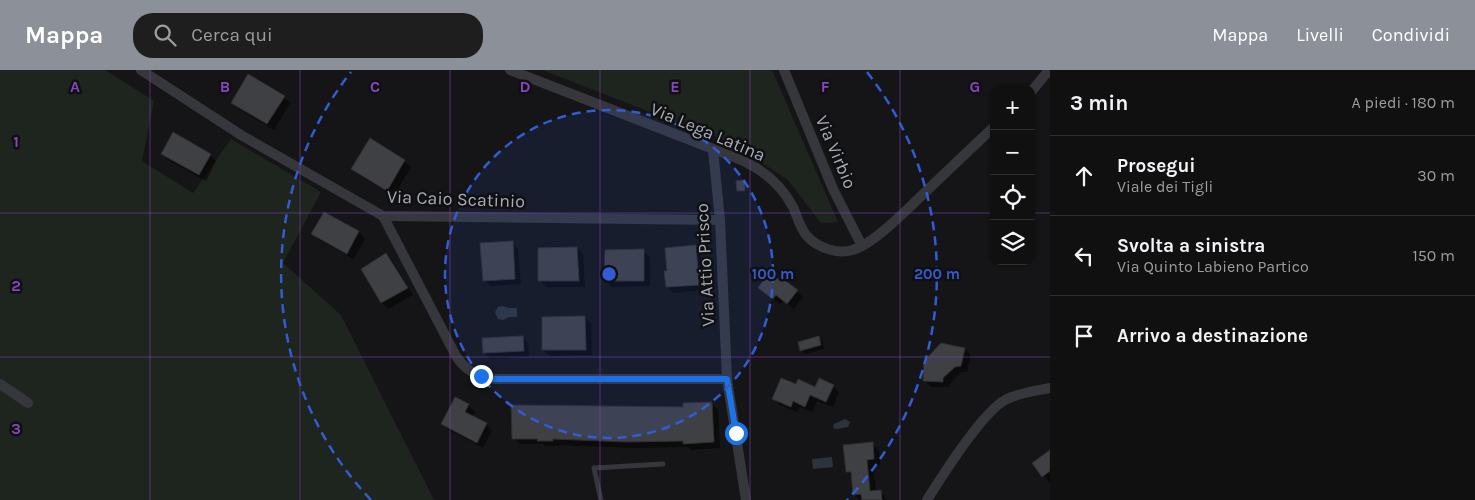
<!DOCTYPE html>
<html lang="it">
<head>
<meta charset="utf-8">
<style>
	:root { --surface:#101011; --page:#1e1e1f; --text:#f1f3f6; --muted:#9c9d9f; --line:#303031; --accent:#8c9099 }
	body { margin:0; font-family:Karla,sans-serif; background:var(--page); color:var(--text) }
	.controls { position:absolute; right:15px; top:15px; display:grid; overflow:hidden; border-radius:10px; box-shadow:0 1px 4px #0004 }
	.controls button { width:45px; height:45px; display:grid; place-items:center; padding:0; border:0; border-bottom:1px solid var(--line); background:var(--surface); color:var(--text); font:25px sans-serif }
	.stop { position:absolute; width:15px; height:15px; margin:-11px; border:4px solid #1a73e8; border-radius:50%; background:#fff }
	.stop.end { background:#1a73e8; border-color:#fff; box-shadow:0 1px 5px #0008 }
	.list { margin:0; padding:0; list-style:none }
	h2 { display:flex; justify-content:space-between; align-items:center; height:65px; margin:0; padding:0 20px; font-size:21px }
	h2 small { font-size:16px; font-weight:400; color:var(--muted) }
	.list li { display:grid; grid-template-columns:32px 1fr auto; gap:15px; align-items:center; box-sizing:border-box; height:80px; padding:0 20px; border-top:1px solid var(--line) }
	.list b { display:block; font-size:19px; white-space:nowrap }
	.list p { margin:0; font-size:16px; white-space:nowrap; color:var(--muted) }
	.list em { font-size:16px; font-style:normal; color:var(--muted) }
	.icon { flex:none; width:28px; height:28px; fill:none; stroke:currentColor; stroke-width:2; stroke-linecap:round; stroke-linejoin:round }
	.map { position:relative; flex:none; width:1050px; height:430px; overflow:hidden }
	header { display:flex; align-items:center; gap:30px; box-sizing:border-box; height:70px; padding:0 25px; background:var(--accent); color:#fff }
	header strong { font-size:24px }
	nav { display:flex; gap:28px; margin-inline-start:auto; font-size:18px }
	.search { width:350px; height:45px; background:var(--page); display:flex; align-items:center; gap:12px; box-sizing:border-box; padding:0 18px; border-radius:20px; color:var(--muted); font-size:19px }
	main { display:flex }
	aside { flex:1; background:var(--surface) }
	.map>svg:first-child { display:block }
</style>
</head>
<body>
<header>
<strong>Mappa</strong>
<div class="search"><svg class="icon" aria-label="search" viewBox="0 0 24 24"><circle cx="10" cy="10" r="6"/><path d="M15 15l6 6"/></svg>Cerca qui</div>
<nav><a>Mappa</a><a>Livelli</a><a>Condividi</a></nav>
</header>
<main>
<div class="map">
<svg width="1050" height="430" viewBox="0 0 1050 430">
	<rect width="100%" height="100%" fill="#151517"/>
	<g fill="#1d251e">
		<polygon points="0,0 105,0 154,31 142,91 193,123 231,69 321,122 283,193 341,245 434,430 0,430"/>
		<polygon points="542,0 772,0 838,152 821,153 788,110 733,74"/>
	</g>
	<g fill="#2b343b">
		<polygon points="502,236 509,238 517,238 517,247 509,247 503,250 498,249 495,242 498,237"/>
		<polygon points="845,349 850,352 848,357 837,359 833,358 834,354"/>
		<polygon points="832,387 833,397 813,399 812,389"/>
	</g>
	<g fill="#0007">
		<polygon points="284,27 290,33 274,60 239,39 233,33"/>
		<polygon points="162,83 210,85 216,91 206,111 168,90"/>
		<polygon points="404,91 411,97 394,126 359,105 353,99"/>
		<polygon points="744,112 746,113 746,122 739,122 738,121"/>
		<polygon points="324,144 359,162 365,169 354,189 319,170 313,164"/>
		<polygon points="512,172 518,179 521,214 490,216 484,210"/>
		<polygon points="695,176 701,182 704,220 673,223 667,216 668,202"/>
		<polygon points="577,178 583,184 585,217 546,217 539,210"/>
		<polygon points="644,181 650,187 650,216 612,217 606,211"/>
		<polygon points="386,184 392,190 413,225 388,239 382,233 362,199"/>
		<polygon points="781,213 797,221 803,227 794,239 783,231 780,234 766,224"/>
		<polygon points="585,247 591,253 592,285 550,286 543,280"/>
		<polygon points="522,267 528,273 529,287 490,289 484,283"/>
		<polygon points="819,268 823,272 824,279 805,284 801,280"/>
		<polygon points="942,274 965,279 971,285 967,302 961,302 949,315 949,317 931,317 925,310"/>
		<polygon points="833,316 839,322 833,337 817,331 812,342 800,337 797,342 780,335 774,328"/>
		<polygon points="456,329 468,335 475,342 472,347 486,354 492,361 483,378 449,360 443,354"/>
		<polygon points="712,334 718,340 720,378 691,380 688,377 634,378 559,375 559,376 545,376 543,374 520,374 513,368"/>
		<polygon points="872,374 879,380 880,395 873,396 876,422 881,422 887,430 860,430 854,424 853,407 847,402"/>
		<polygon points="1050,382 1050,412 1049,412 1034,394"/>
	</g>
	<g fill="#3f4044" stroke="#2f2f33">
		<polygon points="248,4 285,26 267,54 231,33"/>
		<polygon points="173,62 211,84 199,105 161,84"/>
		<polygon points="370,68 405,90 387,121 351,99"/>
		<polygon points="745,110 745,121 737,121 736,111"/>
		<polygon points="324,142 359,161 347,184 311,164"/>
		<polygon points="513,171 515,209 483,211 480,173"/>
		<polygon points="696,175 699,215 666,217 664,201 667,201 665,178"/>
		<polygon points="577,177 579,211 538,211 538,178"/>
		<polygon points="644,179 644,211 604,211 605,180"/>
		<polygon points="386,183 408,218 381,233 361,199"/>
		<polygon points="769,202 781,211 783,209 798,220 787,234 776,225 773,229 758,218"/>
		<polygon points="585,246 586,280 542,280 542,247"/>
		<polygon points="523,266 524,281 483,283 482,268"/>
		<polygon points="819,266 821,275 800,281 798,272"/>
		<polygon points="941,273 965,278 961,296 955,297 943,308 943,312 923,311 924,291"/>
		<polygon points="781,308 796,314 798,309 815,317 819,308 834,315 826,332 810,325 805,337 793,331 791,337 772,329"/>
		<polygon points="455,327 469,334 465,342 487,353 477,373 441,354"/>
		<polygon points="712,332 714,372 683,374 683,371 627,372 553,369 553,371 537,371 538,369 512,369 511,335 683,337 683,333"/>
		<polygon points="873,372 874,389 867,390 870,421 881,420 882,430 862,430 861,424 853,425 851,402 846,402 843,375"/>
		<polygon points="1050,380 1050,401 1042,407 1032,393"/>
	</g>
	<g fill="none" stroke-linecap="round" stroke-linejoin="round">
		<polyline stroke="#36373c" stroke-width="5" points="601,430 594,398 663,394"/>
		<g stroke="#36373c" stroke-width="10">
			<polyline points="141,0 241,65 383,146 720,150"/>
			<path d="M510 0 734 87C760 97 780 112 793 137 797 146 800 157 806 165 818 179 841 186 858 178 876 170 899 147 914 133 940 108 967 82 994 57"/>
			<polyline points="784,0 833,119 862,176"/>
			<polyline points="1031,22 1049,0"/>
			<polyline points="713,80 720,150 727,309 746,430"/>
			<path d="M383 146 456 286C465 300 478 307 494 309H727"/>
			<polyline points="0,314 28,333"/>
			<path d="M927 430C942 406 982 343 1005 330 1018 323 1035 321 1050 318"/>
		</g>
	</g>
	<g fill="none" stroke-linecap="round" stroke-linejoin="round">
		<polyline stroke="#1a73e8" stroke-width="6" points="481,306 494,309 727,309 736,363"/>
	</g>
	<path fill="none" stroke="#8446bd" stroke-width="1" stroke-opacity="0.55" d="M150 0V430M300 0V430M450 0V430M600 0V430M750 0V430M900 0V430M0 143H994M1031 143H1050M0 287H1050"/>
	<circle cx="609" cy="204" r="164" fill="#325cd3" fill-opacity=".12"/>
	<g fill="none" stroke="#325cd3" stroke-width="2.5" stroke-dasharray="9 6">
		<circle cx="609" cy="204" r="164"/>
		<path d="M371 430A328 328 0 0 1 351 2M867 2A328 328 0 0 1 847 430"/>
	</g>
	<g text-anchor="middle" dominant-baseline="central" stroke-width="5" stroke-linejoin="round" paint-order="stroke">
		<g font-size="18" fill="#a7acb7" stroke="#101012">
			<text transform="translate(708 62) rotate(23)">Via Lega Latina</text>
			<text transform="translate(836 82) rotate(67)">Via Virbio</text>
			<text transform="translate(456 129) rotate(2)">Via Caio Scatinio</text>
			<text transform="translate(705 195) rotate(-93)">Via Attio Prisco</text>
		</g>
	</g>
	<g font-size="16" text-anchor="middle" font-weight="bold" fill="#8446bd" stroke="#101012" stroke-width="5" stroke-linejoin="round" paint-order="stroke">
		<text x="75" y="22">A</text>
		<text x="225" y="22">B</text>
		<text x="375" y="22">C</text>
		<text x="525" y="22">D</text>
		<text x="675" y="22">E</text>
		<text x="825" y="22">F</text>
		<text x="975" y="22">G</text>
		<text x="16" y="77">1</text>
		<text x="16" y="221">2</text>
		<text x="16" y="364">3</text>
	</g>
	<circle cx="609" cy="204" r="8" fill="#325cd3" stroke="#101012" stroke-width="2.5"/>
	<g font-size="15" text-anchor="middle" font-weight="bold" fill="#325cd3" stroke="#101012" stroke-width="5" stroke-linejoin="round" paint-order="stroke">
		<text x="773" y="209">100 m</text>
		<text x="937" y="209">200 m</text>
	</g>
</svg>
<div class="controls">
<button>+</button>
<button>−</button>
<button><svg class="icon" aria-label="locate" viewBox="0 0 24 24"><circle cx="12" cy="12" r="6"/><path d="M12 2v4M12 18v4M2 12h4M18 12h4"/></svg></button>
<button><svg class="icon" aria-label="layers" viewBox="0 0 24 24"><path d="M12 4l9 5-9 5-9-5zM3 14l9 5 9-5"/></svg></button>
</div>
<div class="stop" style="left:736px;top:363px"></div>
<div class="stop end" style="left:481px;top:306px"></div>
</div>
<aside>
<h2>3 min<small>A piedi · 180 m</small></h2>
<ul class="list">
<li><svg class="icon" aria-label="ahead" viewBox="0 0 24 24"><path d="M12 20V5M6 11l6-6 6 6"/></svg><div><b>Prosegui</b><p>Viale dei Tigli</p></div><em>30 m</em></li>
<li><svg class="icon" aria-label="left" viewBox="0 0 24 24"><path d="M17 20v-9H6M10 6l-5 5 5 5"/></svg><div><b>Svolta a sinistra</b><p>Via Quinto Labieno Partico</p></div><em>150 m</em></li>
<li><svg class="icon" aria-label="arrive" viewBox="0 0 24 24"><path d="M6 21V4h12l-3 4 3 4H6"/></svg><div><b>Arrivo a destinazione</b></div></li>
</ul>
</aside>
</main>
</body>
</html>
